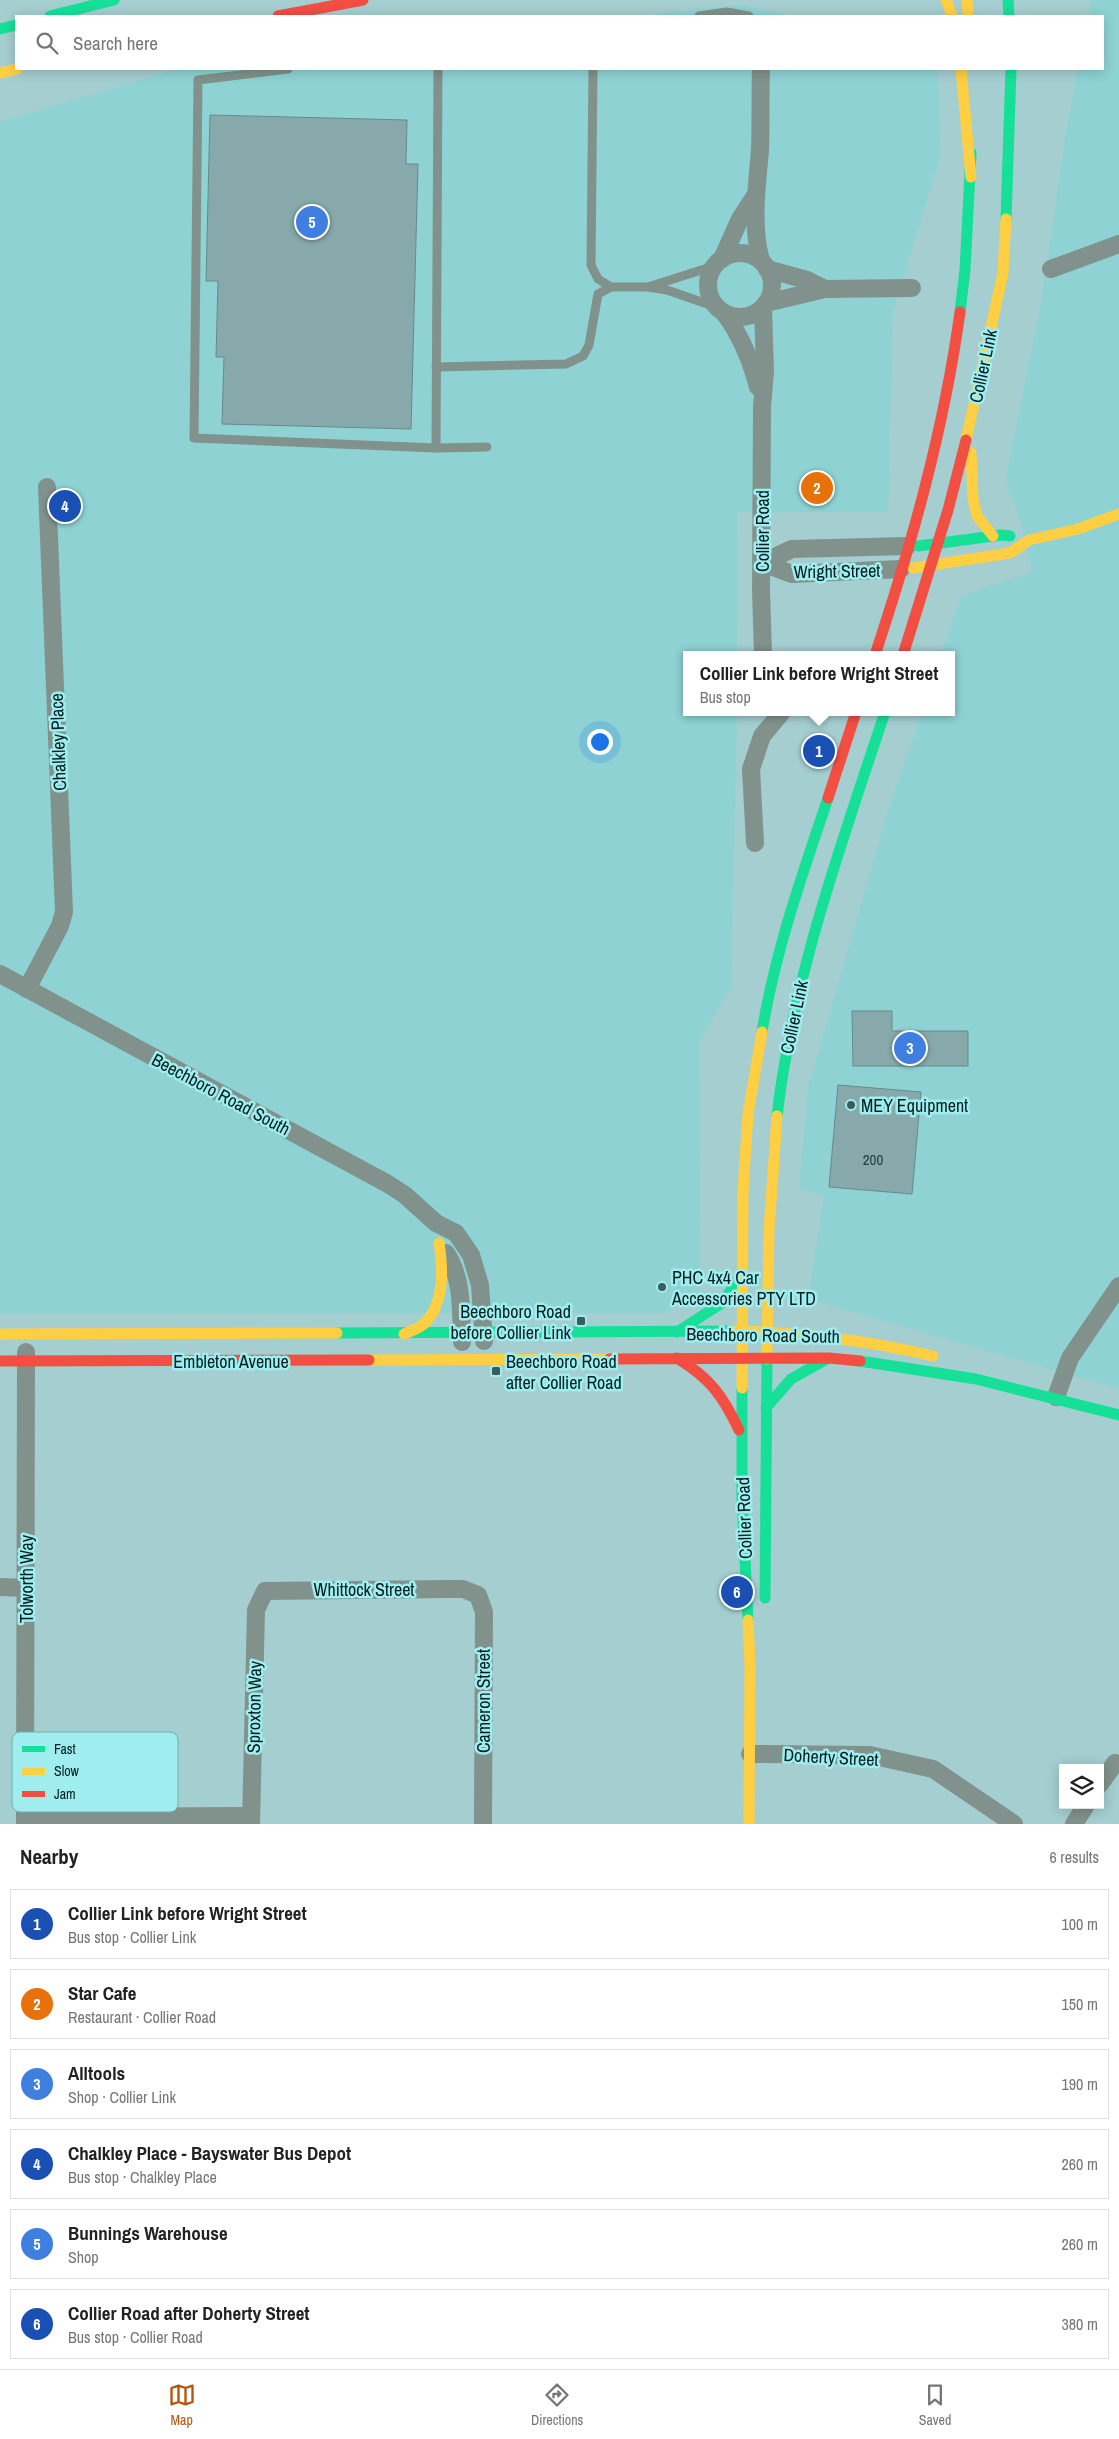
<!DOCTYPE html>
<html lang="en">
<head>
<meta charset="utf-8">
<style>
	:root { --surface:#fff; --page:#f2f2f2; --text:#222; --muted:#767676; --line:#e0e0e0; --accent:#b45309 }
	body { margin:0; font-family:"Archivo Narrow",sans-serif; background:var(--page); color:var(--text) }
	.controls { position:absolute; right:15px; bottom:15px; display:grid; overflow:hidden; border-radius:0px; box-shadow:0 2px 12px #0003 }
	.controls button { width:45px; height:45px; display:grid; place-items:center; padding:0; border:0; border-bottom:1px solid var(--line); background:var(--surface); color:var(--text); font:25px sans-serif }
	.you { position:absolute; left:599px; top:741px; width:18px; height:18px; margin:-12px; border:4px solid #fff; border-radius:50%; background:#1a73e8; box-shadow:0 0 0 8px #1a73e833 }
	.badge { display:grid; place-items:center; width:32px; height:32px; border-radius:50%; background:var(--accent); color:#fff; font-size:16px; font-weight:700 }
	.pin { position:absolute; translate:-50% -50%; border:2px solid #fff; box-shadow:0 1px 5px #0006 }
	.popup { position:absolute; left:683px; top:651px; width:272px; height:65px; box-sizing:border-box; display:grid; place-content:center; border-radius:0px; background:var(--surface); filter:drop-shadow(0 1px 4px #0005); font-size:16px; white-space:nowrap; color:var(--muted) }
	.popup b { font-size:19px; color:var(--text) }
	.popup::after { content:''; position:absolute; left:50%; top:100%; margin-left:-10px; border:10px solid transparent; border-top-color:var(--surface) }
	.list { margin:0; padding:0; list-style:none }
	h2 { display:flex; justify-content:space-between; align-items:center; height:65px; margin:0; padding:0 20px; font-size:21px }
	h2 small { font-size:16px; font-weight:400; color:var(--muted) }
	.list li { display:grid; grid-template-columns:32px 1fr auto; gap:15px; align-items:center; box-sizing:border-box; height:70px; margin:0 10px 10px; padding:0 10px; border:1px solid var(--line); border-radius:0px }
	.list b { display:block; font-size:19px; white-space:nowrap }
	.list p { margin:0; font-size:16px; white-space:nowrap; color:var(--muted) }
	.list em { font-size:16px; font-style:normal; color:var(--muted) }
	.icon { flex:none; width:28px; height:28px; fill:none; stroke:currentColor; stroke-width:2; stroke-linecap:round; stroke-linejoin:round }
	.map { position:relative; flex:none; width:1119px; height:1824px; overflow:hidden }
	.search { position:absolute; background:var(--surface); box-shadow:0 2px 12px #0003; left:15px; right:15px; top:15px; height:55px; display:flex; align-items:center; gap:12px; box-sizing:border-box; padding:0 18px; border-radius:0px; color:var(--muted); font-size:19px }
	.sheet { height:545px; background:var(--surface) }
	nav { display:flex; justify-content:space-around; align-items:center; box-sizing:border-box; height:70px; border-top:1px solid var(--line); background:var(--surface); font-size:14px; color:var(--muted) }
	nav a { display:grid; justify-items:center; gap:2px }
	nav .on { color:var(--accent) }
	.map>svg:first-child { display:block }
</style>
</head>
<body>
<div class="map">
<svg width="1119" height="1824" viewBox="0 0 1119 1824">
	<rect width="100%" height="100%" fill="#a4ced0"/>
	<g fill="#8ed2d4">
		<polygon points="1092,0 1119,0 1119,1389 808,1299 824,1196 799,1188 809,1084 888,811 922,712 952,712 952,655 941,655 961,596 1033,572 1017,510 1005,482 1041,302 1067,128 1078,69 1103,69 1103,16 1089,16"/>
		<polygon points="740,5 790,16 895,16 643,16"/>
		<polygon points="178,69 938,69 940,157 893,312 888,512 738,512 737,655 686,655 686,712 737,712 731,988 699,1041 700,1293 665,1313 0,1313 0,122"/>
	</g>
	<g fill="#87a9ab" stroke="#678a8b">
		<polygon points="210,115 407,120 406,164 418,164 411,429 222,424 224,357 216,357 218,281 206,281"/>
		<polygon points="852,1011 892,1011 892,1031 968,1031 968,1066 853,1066"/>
		<polygon points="838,1085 921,1092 912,1194 829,1187"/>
	</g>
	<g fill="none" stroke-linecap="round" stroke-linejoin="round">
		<g stroke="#80928b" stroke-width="9">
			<polyline points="699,16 727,12 749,16"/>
			<polyline points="288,69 198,80 194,438 436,448 487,447"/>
			<polyline points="593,69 591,265 598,279 611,287 648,287 667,290 716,307"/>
			<polyline points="651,286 714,266"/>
			<polyline points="436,367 566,364 583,356 589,345 598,294 611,287"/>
			<polyline points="436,448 438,69"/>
		</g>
		<g stroke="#80928b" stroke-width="18">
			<circle cx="740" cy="285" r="32"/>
			<polyline points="722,259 740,219 755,196"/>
			<path d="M761 261C751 224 757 187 760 150 761 123 760 96 761 69"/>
			<polyline points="767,269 807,280 825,289"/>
			<polyline points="1051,269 1119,244"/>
			<polyline points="766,303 825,289 912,288"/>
			<path d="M725 314C741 336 751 360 758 387"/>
			<polyline points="762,563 792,549 907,546"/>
			<polyline points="762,563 792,574 901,569"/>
			<polyline points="763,655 761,590 762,407 765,371 763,307"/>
			<polyline points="755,843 751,769 762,736 782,712"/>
			<polyline points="0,974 388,1184 405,1195 436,1223 456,1233 471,1255 480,1285 484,1341"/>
			<polyline points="27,989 60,926 64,912 47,487"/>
			<path d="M446 1253C463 1278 461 1313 462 1342"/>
			<polyline points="1056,1397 1070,1358 1119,1286"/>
			<polyline points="0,1587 26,1588"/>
			<polyline points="750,1754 870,1755 933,1769 1014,1824"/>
			<polyline points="1100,1784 1115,1763"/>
			<polyline points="25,1817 251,1816"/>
			<polyline points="25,1824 26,1352"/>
			<polyline points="251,1824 256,1610 265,1591 447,1589 463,1589 478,1595 484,1612 483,1824"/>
			<polyline points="1074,1824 1086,1805"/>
		</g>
		<g stroke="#16e098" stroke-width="11">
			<polyline points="1008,0 1009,16"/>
			<polyline points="50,16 114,0"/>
			<polyline points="0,29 16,25"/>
			<polyline points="1006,219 1011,69"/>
			<polyline points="960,312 965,270 971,153"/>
			<polyline points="918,546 1001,535 1010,536"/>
			<path d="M762 1032C775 952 802 875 828 798"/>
			<path d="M777 1116C793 977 841 845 885 712"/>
			<polyline points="677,1332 722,1303 741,1276"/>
			<polyline points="337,1333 732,1331"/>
			<polyline points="860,1361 976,1379 1119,1415"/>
			<polyline points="742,1388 742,1498 748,1620"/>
			<polyline points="766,1408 791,1379 825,1360"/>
			<polyline points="765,1598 767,1359"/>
		</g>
		<g stroke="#ffcf43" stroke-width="11">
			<polyline points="946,0 952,16"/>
			<polyline points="967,0 968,16"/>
			<polyline points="961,69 971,177"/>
			<polyline points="0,73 17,69"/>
			<polyline points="966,440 1003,273 1006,219"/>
			<polyline points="971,453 973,499 977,516 993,536"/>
			<polyline points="913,568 1010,553 1029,540 1078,529 1119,514"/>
			<path d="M732 1331C800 1332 866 1340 933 1356"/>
			<polyline points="0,1334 337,1333"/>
			<path d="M404 1334C411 1331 420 1328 425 1323 445 1302 443 1269 439 1243"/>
			<polyline points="767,1359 769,1230 777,1116"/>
			<polyline points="369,1360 609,1359"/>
			<polyline points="742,1388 743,1191 748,1114 762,1032"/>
			<polyline points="748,1620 750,1664 749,1824"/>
		</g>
		<g stroke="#f24e42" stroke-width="11">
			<polyline points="278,16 363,0"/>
			<path d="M875 655C912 543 944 429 960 312"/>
			<polyline points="903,655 948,510 966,440"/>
			<polyline points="828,798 856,712"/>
			<path d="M677 1358C710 1378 723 1396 739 1430"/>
			<polyline points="609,1359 829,1358 860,1361"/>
			<polyline points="0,1361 369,1360"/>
		</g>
	</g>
	<g fill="#395c5d" stroke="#9fedef" stroke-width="2">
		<circle cx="851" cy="1105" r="5"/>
		<circle cx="662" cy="1287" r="5"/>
		<rect x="576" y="1316" width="10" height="10" rx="2.5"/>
		<rect x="491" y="1366" width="10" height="10" rx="2.5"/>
	</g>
	<g text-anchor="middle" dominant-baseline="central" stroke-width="5" stroke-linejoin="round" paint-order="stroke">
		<g font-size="15" fill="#224142">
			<text x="873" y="1159">200</text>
		</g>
		<g font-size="18" fill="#001e1f" stroke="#9fedef">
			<text transform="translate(983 366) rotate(-78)">Collier Link</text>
			<text transform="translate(762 531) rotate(-90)">Collier Road</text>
			<text transform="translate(837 571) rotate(-1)">Wright Street</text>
			<text transform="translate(58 742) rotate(-92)">Chalkley Place</text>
			<text transform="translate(794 1017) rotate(-78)">Collier Link</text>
			<text transform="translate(221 1094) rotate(28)">Beechboro Road South</text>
			<text transform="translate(763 1335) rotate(1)">Beechboro Road South</text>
			<text x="231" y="1361">Embleton Avenue</text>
			<text transform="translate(744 1518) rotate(-92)">Collier Road</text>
			<text transform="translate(26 1579) rotate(-90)">Tolworth Way</text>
			<text x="364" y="1589">Whittock Street</text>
			<text transform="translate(483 1701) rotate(-90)">Cameron Street</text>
			<text transform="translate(254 1707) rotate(-89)">Sproxton Way</text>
			<text transform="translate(831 1757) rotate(3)">Doherty Street</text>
		</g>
		<g font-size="18" fill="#001e1f" stroke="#9fedef" text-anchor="start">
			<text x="861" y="1105">MEY Equipment</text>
			<text x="672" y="1277">PHC 4x4 Car<tspan x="672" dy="21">Accessories PTY LTD</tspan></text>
			<text x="571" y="1311" text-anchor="end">Beechboro Road<tspan x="571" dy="21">before Collier Link</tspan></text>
			<text x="506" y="1361">Beechboro Road<tspan x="506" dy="21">after Collier Road</tspan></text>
		</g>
	</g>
	<rect x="12" y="1732" width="166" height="80" rx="8" fill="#9fedef" stroke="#6fafb1" stroke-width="1"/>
	<rect x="22" y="1746" width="23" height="6" fill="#16e098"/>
	<rect x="22" y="1768" width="23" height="7" fill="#ffcf43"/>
	<rect x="22" y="1791" width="23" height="6" fill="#f24e42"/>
	<g font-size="14" fill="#001e1f">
		<text x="54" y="1754">Fast</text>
		<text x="54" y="1776">Slow</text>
		<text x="54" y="1799">Jam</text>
	</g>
</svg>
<div class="controls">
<button><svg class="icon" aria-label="layers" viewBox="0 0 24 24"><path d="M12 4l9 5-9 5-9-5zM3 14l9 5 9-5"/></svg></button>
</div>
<div class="you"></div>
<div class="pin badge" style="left:819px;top:751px;background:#1a4fb4">1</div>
<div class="popup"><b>Collier Link before Wright Street</b>Bus stop</div>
<div class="pin badge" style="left:817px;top:488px;background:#e8710a">2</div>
<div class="pin badge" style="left:910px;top:1048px;background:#3f7fe0">3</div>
<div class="pin badge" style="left:65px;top:506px;background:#1a4fb4">4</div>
<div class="pin badge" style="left:312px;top:222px;background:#3f7fe0">5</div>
<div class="pin badge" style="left:737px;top:1592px;background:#1a4fb4">6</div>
<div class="search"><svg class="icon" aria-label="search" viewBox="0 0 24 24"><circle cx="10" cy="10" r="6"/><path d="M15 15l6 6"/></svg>Search here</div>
</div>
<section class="sheet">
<h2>Nearby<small>6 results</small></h2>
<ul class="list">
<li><span class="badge" style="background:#1a4fb4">1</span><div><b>Collier Link before Wright Street</b><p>Bus stop · Collier Link</p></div><em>100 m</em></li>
<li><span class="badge" style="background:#e8710a">2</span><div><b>Star Cafe</b><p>Restaurant · Collier Road</p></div><em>150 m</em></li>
<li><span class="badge" style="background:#3f7fe0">3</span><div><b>Alltools</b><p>Shop · Collier Link</p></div><em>190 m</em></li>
<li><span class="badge" style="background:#1a4fb4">4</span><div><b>Chalkley Place - Bayswater Bus Depot</b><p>Bus stop · Chalkley Place</p></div><em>260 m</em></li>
<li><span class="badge" style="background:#3f7fe0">5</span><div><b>Bunnings Warehouse</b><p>Shop</p></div><em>260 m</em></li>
<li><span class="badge" style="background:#1a4fb4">6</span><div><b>Collier Road after Doherty Street</b><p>Bus stop · Collier Road</p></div><em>380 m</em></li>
</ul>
</section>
<nav>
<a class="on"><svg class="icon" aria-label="map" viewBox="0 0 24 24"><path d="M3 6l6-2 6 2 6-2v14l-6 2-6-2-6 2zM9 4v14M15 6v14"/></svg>Map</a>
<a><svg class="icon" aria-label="directions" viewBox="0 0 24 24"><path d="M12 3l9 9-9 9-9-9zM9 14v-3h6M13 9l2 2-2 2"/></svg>Directions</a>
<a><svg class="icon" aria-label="saved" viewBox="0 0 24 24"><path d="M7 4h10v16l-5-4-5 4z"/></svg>Saved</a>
</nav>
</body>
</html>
